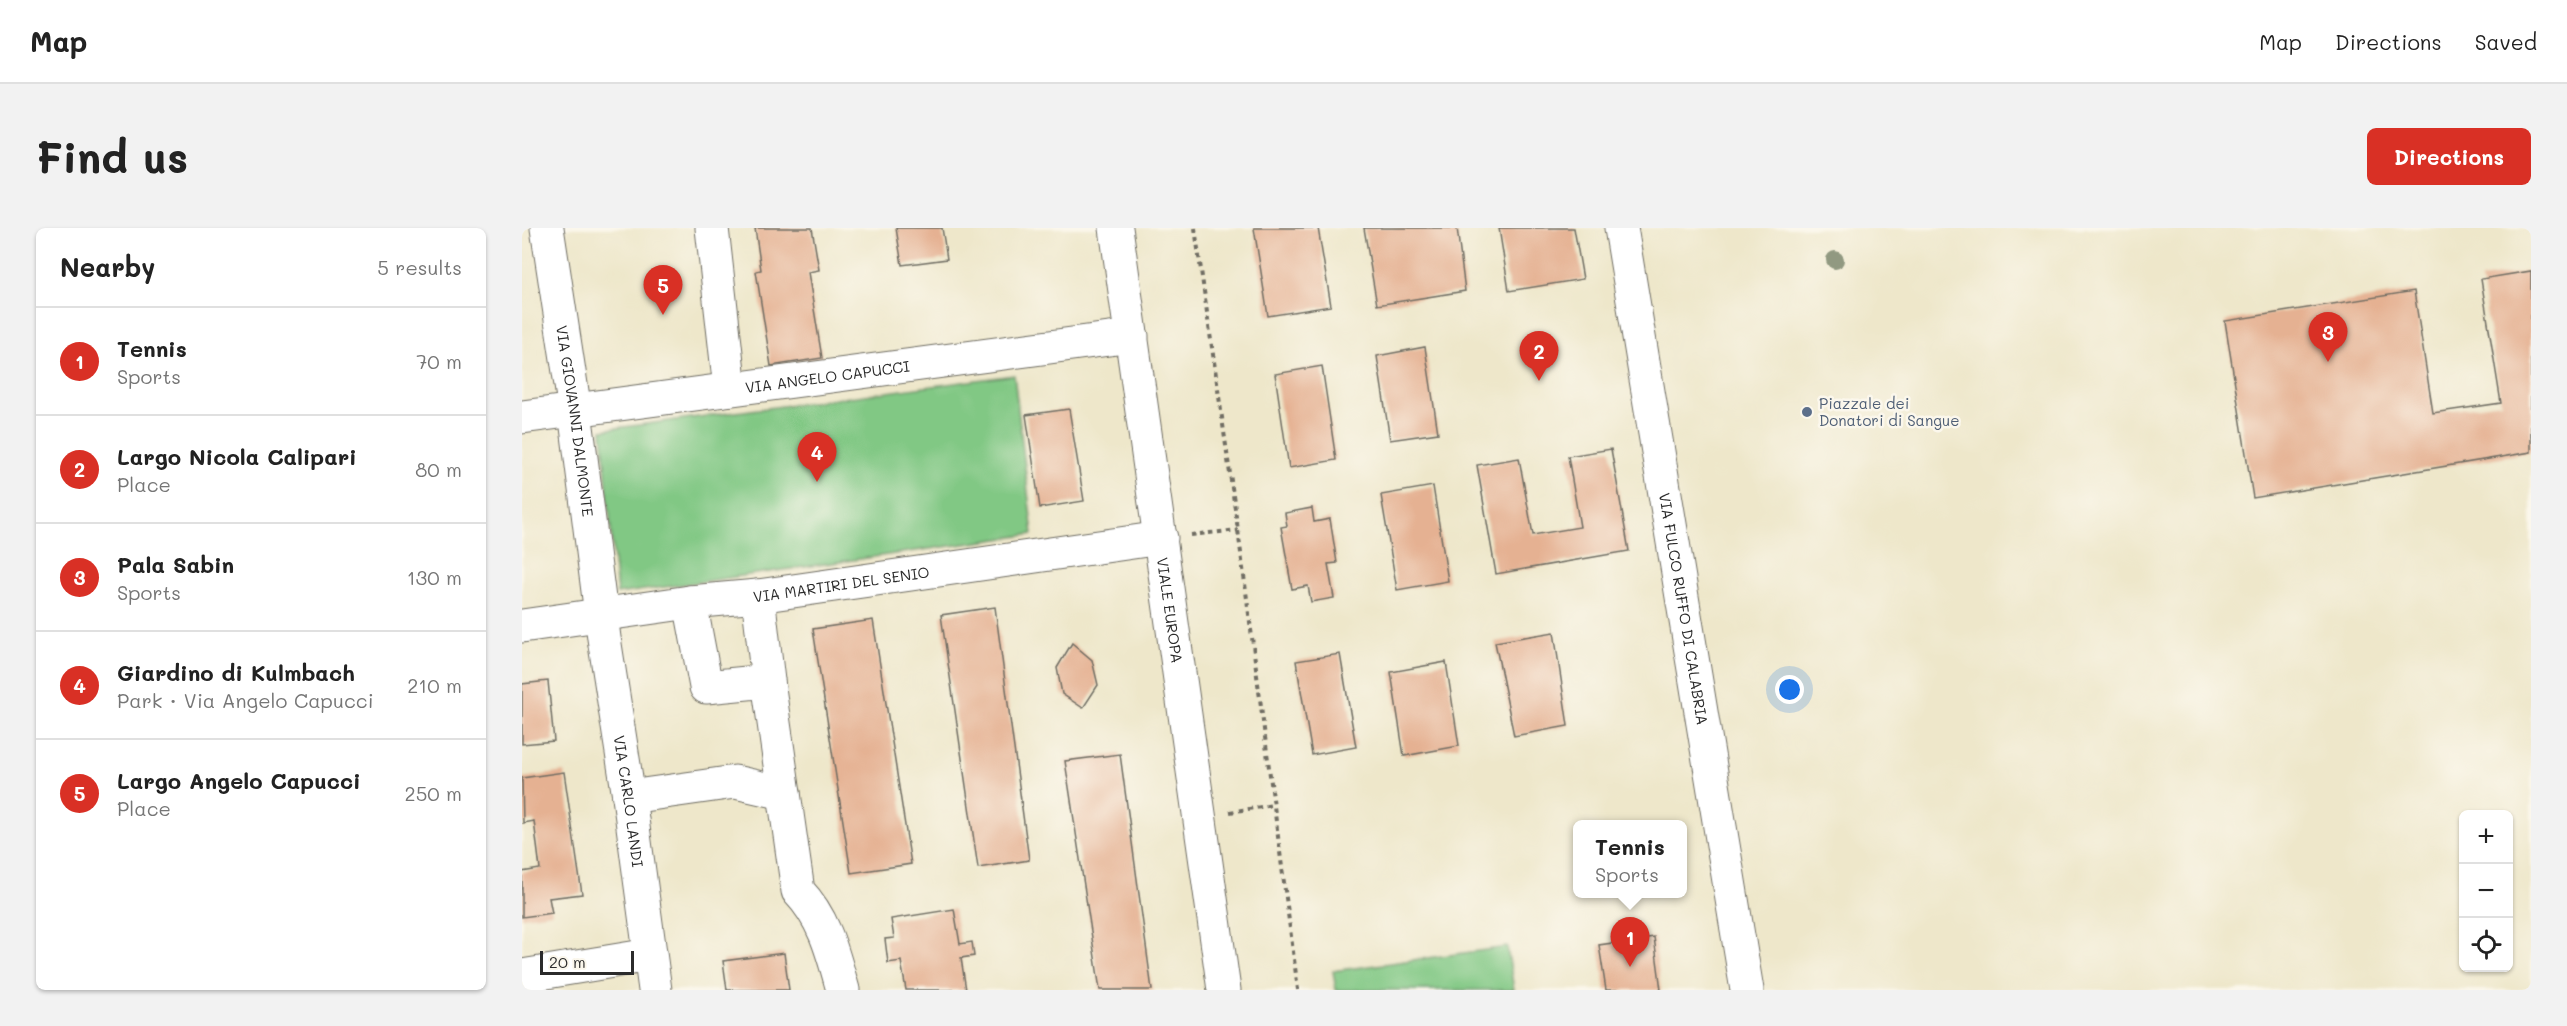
<!DOCTYPE html>
<html lang="en">
<head>
<meta charset="utf-8">
<style>
	:root { --surface:#fff; --page:#f2f2f2; --text:#222; --muted:#767676; --line:#e0e0e0; --accent:#d93025 }
	body { margin:0; font-family:Mali,sans-serif; background:var(--page); color:var(--text) }
	.controls { position:absolute; right:18px; bottom:18px; display:grid; overflow:hidden; border-radius:9px; box-shadow:0 2px 4px #0004 }
	.controls button { width:54px; height:54px; display:grid; place-items:center; padding:0; border:0; border-bottom:2px solid var(--line); background:var(--surface); color:var(--text); font:30px sans-serif }
	.scale { position:absolute; left:18px; bottom:15px; width:94px; box-sizing:border-box; padding-left:6px; border:3px solid #2b2b2b; border-top:0; font-size:16px; line-height:21px; white-space:nowrap; color:#2b2b2b; -webkit-text-stroke:4px #fbf7ec; paint-order:stroke }
	.you { position:absolute; left:1268px; top:462px; width:21px; height:21px; margin:-15px; border:4px solid #fff; border-radius:50%; background:#1a73e8; box-shadow:0 0 0 9px #1a73e833 }
	.badge { display:grid; place-items:center; width:39px; height:39px; border-radius:50%; background:var(--accent); color:#fff; font-size:20px; font-weight:700 }
	.pin { position:absolute; translate:-50% -50px; filter:drop-shadow(0 2px 3px #0008) }
	.pin::after { content:''; position:absolute; top:32px; width:21px; height:18px; background:inherit; clip-path:polygon(0 0,100% 0,50% 100%) }
	.popup { position:absolute; left:1051px; top:592px; width:114px; height:78px; box-sizing:border-box; display:grid; place-content:center; border-radius:9px; background:var(--surface); filter:drop-shadow(0 2px 4px #0005); font-size:20px; white-space:nowrap; color:var(--muted) }
	.popup b { font-size:22px; color:var(--text) }
	.popup::after { content:''; position:absolute; left:50%; top:100%; margin-left:-12px; border:12px solid transparent; border-top-color:var(--surface) }
	.list { margin:0; padding:0; list-style:none }
	h2 { display:flex; justify-content:space-between; align-items:center; height:78px; margin:0; padding:0 24px; font-size:26px }
	h2 small { font-size:20px; font-weight:400; color:var(--muted) }
	.list li { display:grid; grid-template-columns:39px 1fr auto; gap:18px; align-items:center; box-sizing:border-box; height:108px; padding:0 24px; border-top:2px solid var(--line) }
	.list b { display:block; font-size:22px; white-space:nowrap }
	.list p { margin:0; font-size:20px; white-space:nowrap; color:var(--muted) }
	.list em { font-size:20px; font-style:normal; color:var(--muted) }
	.icon { flex:none; width:33px; height:33px; fill:none; stroke:currentColor; stroke-width:2; stroke-linecap:round; stroke-linejoin:round }
	.map { position:relative; flex:none; width:2009px; height:762px; overflow:hidden; border-radius:9px }
	header { display:flex; align-items:center; gap:36px; box-sizing:border-box; height:84px; padding:0 30px; background:var(--surface); border-bottom:2px solid var(--line) }
	header strong { font-size:28px }
	nav { display:flex; gap:33px; margin-inline-start:auto; font-size:21px }
	.intro { display:flex; align-items:center; justify-content:space-between; box-sizing:border-box; height:144px; padding:0 36px }
	h1 { margin:0; font-size:42px }
	.button { padding:15px 27px; border-radius:9px; background:var(--accent); color:#fff; font-size:21px; font-weight:700 }
	main { display:flex; gap:36px; padding:0 36px }
	aside { flex:1; background:var(--surface); border-radius:9px; box-shadow:0 2px 4px #0004 }
	.map>svg:first-child { display:block }
</style>
</head>
<body>
<header>
<strong>Map</strong>
<nav><a>Map</a><a>Directions</a><a>Saved</a></nav>
</header>
<div class="intro"><h1>Find us</h1><a class="button">Directions</a></div>
<main>
<aside>
<h2>Nearby<small>5 results</small></h2>
<ul class="list">
<li><span class="badge">1</span><div><b>Tennis</b><p>Sports</p></div><em>70 m</em></li>
<li><span class="badge">2</span><div><b>Largo Nicola Calipari</b><p>Place</p></div><em>80 m</em></li>
<li><span class="badge">3</span><div><b>Pala Sabin</b><p>Sports</p></div><em>130 m</em></li>
<li><span class="badge">4</span><div><b>Giardino di Kulmbach</b><p>Park · Via Angelo Capucci</p></div><em>210 m</em></li>
<li><span class="badge">5</span><div><b>Largo Angelo Capucci</b><p>Place</p></div><em>250 m</em></li>
</ul>
</aside>
<div class="map">
<svg width="2009" height="762" viewBox="0 0 2009 762">
	<rect width="100%" height="100%" fill="#fbf7ec"/>
	<filter id="ink" filterUnits="userSpaceOnUse"><feTurbulence type="fractalNoise" baseFrequency=".0167" numOctaves="2"/><feDisplacementMap in="SourceGraphic" scale="12" xChannelSelector="R" yChannelSelector="G"/><feConvolveMatrix kernelMatrix="1 2 1 2 8 2 1 2 1" color-interpolation-filters="sRGB"/></filter>
	<filter id="wash" filterUnits="userSpaceOnUse"><feTurbulence type="fractalNoise" baseFrequency=".008" numOctaves="4" result="noise"/><feDisplacementMap in="SourceGraphic" scale="24" xChannelSelector="R" yChannelSelector="G"/><feGaussianBlur stdDeviation="1.35" result="paint"/><feColorMatrix in="noise" values="0 0 0 0 0 0 0 0 0 0 0 0 0 0 0 0 0 1.4 0 .05"/><feComposite in="paint" operator="in"/></filter>
	<g filter="url(#wash)">
		<rect width="100%" height="100%" fill="#eee7ca"/>
		<g fill="#81c884" stroke="#567a58" stroke-width="1.5">
			<polygon points="492,147 511,306 95,366 80,202"/>
			<polygon points="985,719 992,762 814,762 811,743"/>
		</g>
		<g id="blocks">
			<g fill="#e5b192">
				<polygon points="233,0 290,0 297,42 286,44 300,130 249,138 234,43 239,42"/>
				<polygon points="374,0 420,0 425,31 380,37"/>
				<polygon points="732,0 796,0 809,78 746,88"/>
				<polygon points="842,0 935,0 943,63 855,77"/>
				<polygon points="977,0 1052,0 1061,51 987,63"/>
				<polygon points="2009,43 2009,224 1731,270 1703,93 1892,63 1911,185 1979,175 1959,51"/>
				<polygon points="903,119 916,205 868,212 855,128"/>
				<polygon points="800,138 814,232 767,240 753,146"/>
				<polygon points="547,181 562,273 518,280 504,187"/>
				<polygon points="1089,221 1107,323 974,346 955,237 997,230 1011,307 1058,299 1046,228"/>
				<polygon points="911,258 926,353 875,362 859,267"/>
				<polygon points="790,280 792,294 808,291 815,335 806,336 812,370 789,374 786,358 770,361 759,299 765,298 763,285"/>
				<polygon points="473,379 507,632 456,640 419,387"/>
				<polygon points="351,392 389,636 329,645 291,401"/>
				<polygon points="1032,404 1046,498 992,508 973,414"/>
				<polygon points="550,415 570,432 576,457 561,480 540,466 535,440"/>
				<polygon points="818,426 834,519 790,527 774,433"/>
				<polygon points="924,434 937,518 882,528 869,444"/>
				<polygon points="26,453 32,513 0,516 0,456"/>
				<polygon points="598,526 630,762 578,762 543,533"/>
				<polygon points="42,544 60,666 27,670 30,685 0,689 0,644 18,641 12,593 1,595 0,550"/>
				<polygon points="432,681 438,716 450,714 452,728 439,730 444,762 384,762 379,733 366,735 363,711 372,710 369,691"/>
				<polygon points="1132,709 1139,762 1084,762 1077,717"/>
				<polygon points="262,725 267,762 205,762 201,733"/>
			</g>
		</g>
	</g>
	<g filter="url(#ink)">
		<use href="#blocks" fill-opacity="0" stroke="#6f6d63" stroke-width="1.5"/>
		<g fill="none" stroke-linecap="round" stroke-linejoin="round">
			<g stroke="#6f6d63" stroke-width="35">
				<g id="minor">
					<path id="s1" d="M25 0 53 183 82 410 107 569 133 762"/>
					<polyline points="190,0 208,161"/>
					<path id="s2" d="M594 0 702 762"/>
					<path id="s3" d="M1099 0 1225 762"/>
					<path id="s4" d="M0 189 610 108"/>
					<path d="M236 368 246 453 276 663C303 691 311 726 321 762"/>
					<polyline points="168,374 184,459 246,453"/>
					<path id="s5" d="M0 398 168 374 236 368 639 310"/>
					<polyline points="107,569 213,554 262,565"/>
					<polyline points="0,748 128,727"/>
				</g>
			</g>
			<g stroke="#6f6d63" stroke-width="4" stroke-dasharray="4.5 4.5" stroke-linecap="butt">
				<polyline points="673,0 716,302 776,762"/>
				<polyline points="669,307 716,302"/>
				<polyline points="708,584 751,577"/>
			</g>
			<use href="#minor" stroke="#fff" stroke-width="33"/>
		</g>
		<circle fill="#919981" cx="1313" cy="32" r="9"/>
	</g>
	<circle fill="#5c6f8a" stroke="#fbf7ec" stroke-width="2" cx="1285" cy="184" r="6"/>
	<g text-anchor="middle" dominant-baseline="central" stroke-width="5" stroke-linejoin="round" paint-order="stroke">
		<g font-size="15" fill="#2b2b2b" stroke="#fbf7ec">
			<text stroke="none"><textPath href="#s4" startOffset="308">VIA ANGELO CAPUCCI</textPath></text>
			<text stroke="none"><textPath href="#s1" startOffset="195">VIA GIOVANNI DALMONTE</textPath></text>
			<text stroke="none"><textPath href="#s5" startOffset="322">VIA MARTIRI DEL SENIO</textPath></text>
			<text stroke="none"><textPath href="#s2" startOffset="386">VIALE EUROPA</textPath></text>
			<text stroke="none"><textPath href="#s3" startOffset="386">VIA FULCO RUFFO DI CALABRIA</textPath></text>
			<text stroke="none"><textPath href="#s1" startOffset="579">VIA CARLO LANDI</textPath></text>
		</g>
		<g font-size="15" fill="#4e5e75" stroke="#fbf7ec" text-anchor="start">
			<text x="1297" y="175">Piazzale dei<tspan x="1297" dy="17">Donatori di Sangue</tspan></text>
		</g>
	</g>
</svg>
<div class="controls">
<button>+</button>
<button>−</button>
<button><svg class="icon" aria-label="locate" viewBox="0 0 24 24"><circle cx="12" cy="12" r="6"/><path d="M12 2v4M12 18v4M2 12h4M18 12h4"/></svg></button>
</div>
<div class="scale">20 m</div>
<div class="you"></div>
<div class="pin badge" style="left:1108px;top:739px">1</div>
<div class="popup"><b>Tennis</b>Sports</div>
<div class="pin badge" style="left:1017px;top:153px">2</div>
<div class="pin badge" style="left:1806px;top:134px">3</div>
<div class="pin badge" style="left:295px;top:254px">4</div>
<div class="pin badge" style="left:141px;top:87px">5</div>
</div>
</main>
</body>
</html>
